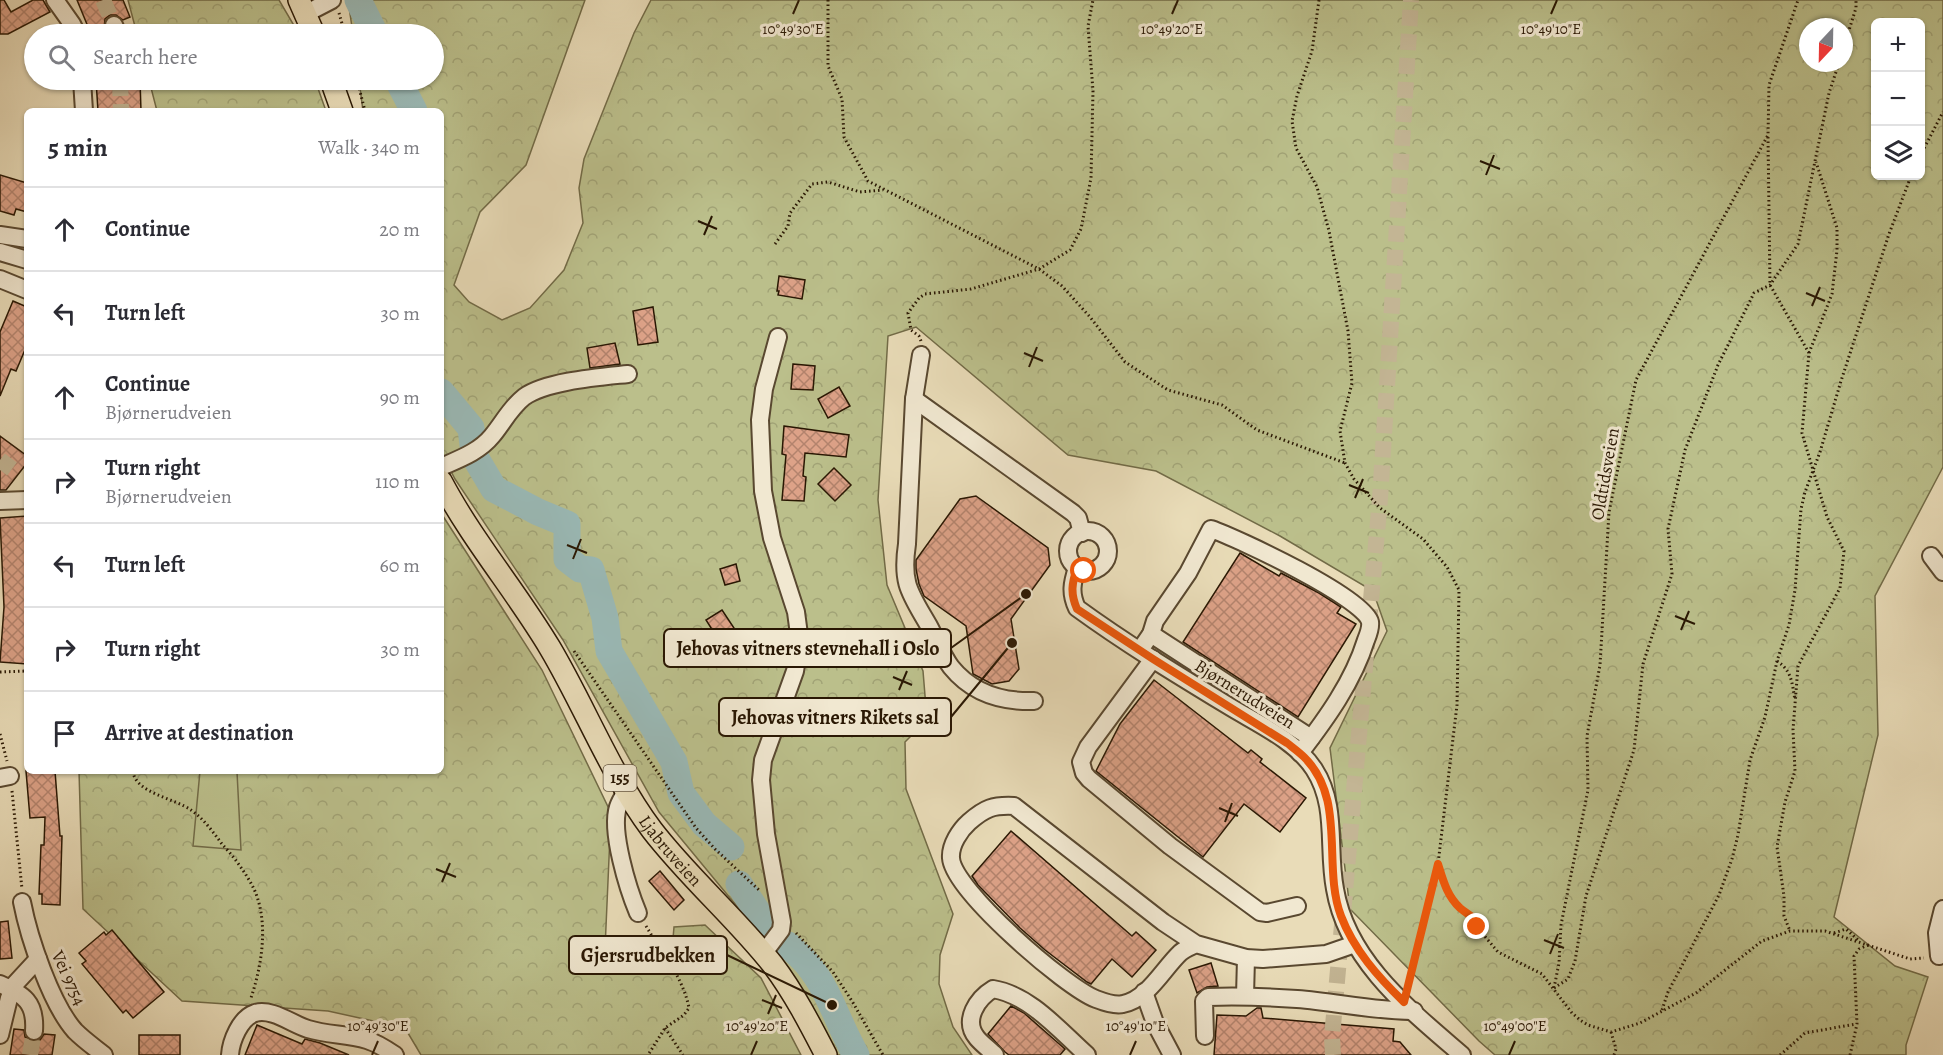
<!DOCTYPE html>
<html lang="en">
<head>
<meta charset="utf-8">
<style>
	:root { --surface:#fff; --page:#f7f7f7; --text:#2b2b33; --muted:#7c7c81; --line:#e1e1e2 }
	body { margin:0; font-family:Alegreya,serif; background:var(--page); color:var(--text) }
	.controls { position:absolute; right:18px; top:18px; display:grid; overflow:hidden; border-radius:9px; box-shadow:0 2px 4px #0004 }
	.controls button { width:54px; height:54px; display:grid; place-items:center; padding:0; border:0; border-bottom:2px solid var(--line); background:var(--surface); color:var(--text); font:30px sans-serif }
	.compass { position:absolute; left:1799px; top:18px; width:54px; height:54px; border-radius:50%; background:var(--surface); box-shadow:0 2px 4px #0004; rotate:202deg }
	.stop { position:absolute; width:18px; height:18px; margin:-14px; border:4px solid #ea580c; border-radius:50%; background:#fff }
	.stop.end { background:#ea580c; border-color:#fff; box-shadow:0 2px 6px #0008 }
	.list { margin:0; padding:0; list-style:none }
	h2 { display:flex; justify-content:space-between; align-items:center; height:78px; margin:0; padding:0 24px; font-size:26px }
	h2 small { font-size:20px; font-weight:400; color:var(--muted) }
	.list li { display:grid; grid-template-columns:39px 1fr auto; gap:18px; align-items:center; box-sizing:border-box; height:84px; padding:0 24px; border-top:2px solid var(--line) }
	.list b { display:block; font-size:22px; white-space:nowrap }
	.list p { margin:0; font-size:20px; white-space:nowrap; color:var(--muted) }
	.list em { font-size:20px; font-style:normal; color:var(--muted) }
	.icon { flex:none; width:33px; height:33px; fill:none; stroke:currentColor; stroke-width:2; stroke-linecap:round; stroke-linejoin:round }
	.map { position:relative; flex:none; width:1943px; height:1055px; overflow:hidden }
	.search { position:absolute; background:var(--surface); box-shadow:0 2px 4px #0004; left:24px; top:24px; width:420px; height:66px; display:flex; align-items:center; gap:15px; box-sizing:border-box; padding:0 21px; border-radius:33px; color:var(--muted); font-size:22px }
	.panel { position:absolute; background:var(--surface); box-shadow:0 2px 4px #0004; left:24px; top:108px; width:420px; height:666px; border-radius:9px }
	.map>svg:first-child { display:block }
</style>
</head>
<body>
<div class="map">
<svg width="1943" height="1055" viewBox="0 0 1943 1055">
	<defs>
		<pattern id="forest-crowns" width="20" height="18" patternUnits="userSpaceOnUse" patternTransform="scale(1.5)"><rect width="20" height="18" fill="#bbbf8b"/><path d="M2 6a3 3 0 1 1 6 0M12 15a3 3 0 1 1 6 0" fill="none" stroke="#a1a376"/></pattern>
		<pattern id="building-cross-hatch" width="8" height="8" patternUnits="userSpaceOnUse" patternTransform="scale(1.5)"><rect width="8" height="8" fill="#dda288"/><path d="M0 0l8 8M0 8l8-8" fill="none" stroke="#b3836d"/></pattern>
	</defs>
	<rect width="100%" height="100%" fill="#e9dcb8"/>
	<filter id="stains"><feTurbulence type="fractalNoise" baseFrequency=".00333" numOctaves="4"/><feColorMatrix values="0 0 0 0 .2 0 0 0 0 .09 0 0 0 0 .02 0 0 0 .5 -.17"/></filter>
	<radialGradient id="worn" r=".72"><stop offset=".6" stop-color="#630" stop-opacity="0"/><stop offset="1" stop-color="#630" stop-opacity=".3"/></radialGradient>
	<g fill="url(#forest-crowns)" stroke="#726b47" stroke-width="1.5" fill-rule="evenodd">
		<polygon points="128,0 279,0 299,34 137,34"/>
		<path d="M348 0H585L526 165 480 212 454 285 469 302 502 320 530 308 564 270 583 223 579 188 584 159 634 33 651 0H1943V467L1875 596 1878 735 1834 917 1895 966 1928 977 1906 1045V1055H1495L1479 1041 1350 909 1330 748 1387 631 1373 591 1280 536 1156 471 1068 455 916 327 888 336 878 500 887 585 923 671 927 720 905 742 906 789 953 914 940 955 939 984 953 1027 972 1055H838L777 951 730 898 659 812 563 640 455 479 441 452V111H363L359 80H434V34H353ZM1876 22H1920V176H1876ZM1808 27H1844V63H1808Z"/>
		<polygon points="149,80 315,80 326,111 157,111"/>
		<polygon points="441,513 542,670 611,813 604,972 670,973 674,927 705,925 761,978 801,1055 421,1055 405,1028 328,1011 182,1001 83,909 79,771 441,771"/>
	</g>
	<polygon fill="#bbbf8b" stroke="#726b47" stroke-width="1.5" points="200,771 237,772 241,850 193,846"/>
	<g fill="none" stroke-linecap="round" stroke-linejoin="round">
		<g stroke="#9abab7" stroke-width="27">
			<polyline points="358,0 375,34"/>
			<polyline points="398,80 414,111"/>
			<polyline points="441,392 471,428 473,445"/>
			<polyline points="475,457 494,489 538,512 567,524 567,559 580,569 591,570 605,618 609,651 674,762 681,793 704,824 731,847"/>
			<polyline points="739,884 771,932"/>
			<path d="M788 945C795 952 803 958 809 966 830 992 839 1026 856 1055"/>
		</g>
	</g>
	<g fill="url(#building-cross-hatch)" stroke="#291703" stroke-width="1.5">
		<polygon points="0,0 4,0 11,12 33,0 43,0 50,12 8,34 0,34"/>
		<polygon points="77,0 123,0 130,17 123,20 116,15 110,15 105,19 104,29 91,34"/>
		<polygon points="96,80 140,80 141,111 98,111"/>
		<polygon points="0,175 27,183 27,212 16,209 14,215 0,211"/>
		<polygon points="779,276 805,280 802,299 778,295 779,291 777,291"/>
		<polygon points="13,301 27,307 27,345 16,371 11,369 0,396 0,332"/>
		<polygon points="653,307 658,342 638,345 633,311"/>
		<polygon points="615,343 620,364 590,368 587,348"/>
		<polygon points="793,364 815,366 813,390 791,389"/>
		<polygon points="839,387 850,406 828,418 818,399"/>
		<polygon points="784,426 849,435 846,457 805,453 803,476 806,477 804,501 782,500 786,455 782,454"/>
		<polygon points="0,436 27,456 27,463 6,490 0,490"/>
		<polygon points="834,468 851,485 835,501 818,484"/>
		<polygon points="976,496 1048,548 1050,565 1011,619 1019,669 1009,681 992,684 973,674 966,626 924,596 919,584 916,569 916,560 960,499"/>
		<polygon points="27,516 27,664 0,662 4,607 0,518"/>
		<polygon points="1240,553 1279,576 1281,573 1319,593 1341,607 1337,613 1356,624 1298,717 1183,642"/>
		<polygon points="736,564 740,581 725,585 720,569"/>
		<polygon points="722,610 734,628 718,639 706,620"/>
		<polygon points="1154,680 1248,753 1251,750 1262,759 1260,762 1306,798 1280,832 1244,804 1203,857 1096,771 1120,724"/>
		<polygon points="26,771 55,771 60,836 62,836 60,905 42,904 42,894 39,894 41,845 44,845 45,817 30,818"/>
		<polygon points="1011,831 1132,936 1136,932 1156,950 1132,977 1112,959 1091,984 1087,982 1045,950 1020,928 978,885 972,876"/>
		<polygon points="660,871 684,900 674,910 649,881"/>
		<polygon points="8,921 12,958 0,959 0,922"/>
		<polygon points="112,930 164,992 133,1018 126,1010 123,1013 82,964 86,961 79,953 104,932 106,935"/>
		<polygon points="1211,963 1218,986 1207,987 1197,993 1189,970"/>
		<polygon points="1011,1006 1024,1013 1065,1049 1060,1055 1009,1055 1005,1052 988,1034"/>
		<polygon points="1257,1008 1261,1008 1263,1018 1394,1029 1393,1041 1400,1042 1411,1055 1214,1055 1217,1015 1246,1016"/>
		<polygon points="257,1025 302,1044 305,1039 320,1043 349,1055 245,1055"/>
		<polygon points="14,1029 24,1030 25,1037 33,1041 40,1040 44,1034 55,1035 52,1055 10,1055"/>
		<rect x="139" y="1035" width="41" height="20"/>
	</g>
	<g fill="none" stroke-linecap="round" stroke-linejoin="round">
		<g stroke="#c3b594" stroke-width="16" stroke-dasharray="16 8" stroke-linecap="butt">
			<polyline points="103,0 114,25"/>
			<polyline points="120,80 121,111"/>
			<polyline points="0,460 12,469"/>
			<polyline points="30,1055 34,1031"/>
			<polyline points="1333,1055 1332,1037 1380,499 1411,0"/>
		</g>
		<g stroke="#594830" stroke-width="20">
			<g id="minor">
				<polyline points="55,0 72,24 77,34"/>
				<polyline points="305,14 332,0"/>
				<polyline points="114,25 118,34"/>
				<polyline points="82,80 84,111"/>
				<polyline points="0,235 27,239"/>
				<polyline points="0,252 27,260"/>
				<polyline points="0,279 27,290"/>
				<path d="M921 355 914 399 907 544C901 584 910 593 929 626 936 639 942 655 951 667 972 693 1002 702 1034 701"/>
				<polyline points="914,399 1073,513 1078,518 1082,533"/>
				<path d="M441 467C459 459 479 452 492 436 503 423 510 408 524 397 546 381 600 377 628 374"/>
				<polyline points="0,501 27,500"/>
				<circle cx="1088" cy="551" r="20"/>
				<polyline points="1931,556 1943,572"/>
				<path d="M1077 568C1072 583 1070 593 1077 608 1125 643 1176 674 1227 705 1256 723 1295 740 1314 769 1338 806 1327 848 1335 889 1347 961 1410 1010 1462 1055"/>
				<polyline points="1151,634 1311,738"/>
				<path d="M1140 650 1151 634 1155 621 1188 573 1211 529C1237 538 1365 598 1370 622 1371 628 1368 635 1366 640 1353 682 1326 719 1300 753"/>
				<polyline points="1153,659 1088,747 1081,762 1084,773 1089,779 1170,846 1260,912 1267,913 1297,906"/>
				<polyline points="0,778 10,776"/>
				<path d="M627 790C624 795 620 801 618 807 610 831 628 889 638 913"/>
				<path d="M22 902C29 938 51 1004 75 1031 84 1040 94 1047 104 1055"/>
				<path d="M1196 944C1190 947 1184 949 1180 953 1163 969 1148 999 1123 1004 1115 1006 1104 1002 1096 999 1065 987 953 890 951 858 950 845 960 830 969 822 985 808 993 805 1014 806L1163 922 1196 944 1246 958 1263 959 1326 954 1355 944"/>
				<polyline points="763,954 781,930 782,922 766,834 761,780 763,760 795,671 800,642 796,612 772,538 763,491 760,420 764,389 778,337"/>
				<polyline points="1939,956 1937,933 1943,909"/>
				<path d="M0 984C24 995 36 1002 34 1031"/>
				<polyline points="1144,992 1155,1023 1172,1055"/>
				<polyline points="1245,996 1246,958"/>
				<polyline points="0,1035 9,998 14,985 38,959"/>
				<path d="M1205 1036 1204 1001 1208 997C1238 996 1268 997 1297 999 1336 1002 1374 1011 1414 1011"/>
				<path d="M230 1055C231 1041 240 1018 255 1013 272 1008 292 1024 308 1029 327 1035 348 1034 367 1040 377 1043 386 1049 395 1055"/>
				<path d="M995 1055C989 1049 982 1044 977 1038 962 1020 978 998 993 989 1030 995 1060 1031 1087 1055"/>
			</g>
		</g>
		<g stroke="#291703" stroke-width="24">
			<g id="major">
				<polyline points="299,0 314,34"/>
				<polyline points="331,80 342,111"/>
				<path id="s1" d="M441 481C472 540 516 591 550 648 585 707 611 775 652 830 689 878 736 918 773 965 794 993 810 1024 826 1055"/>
			</g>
		</g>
		<g stroke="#291703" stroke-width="3" stroke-dasharray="1.5 3" stroke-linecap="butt">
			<polyline points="828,0 828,66 842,99 844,137 868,181 1039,269 1062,286 1090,317 1125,362 1168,390 1222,405 1257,430 1345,463"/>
			<polyline points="1319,0 1312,51 1297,96 1292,121 1296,148 1317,187 1329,231 1348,331 1352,383 1340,431 1345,463 1354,479 1380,508 1423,539 1447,567 1459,590 1457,705 1438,864 1447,891 1461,909 1473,916 1479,924 1477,927 1498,952 1542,974 1572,1013 1580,1020 1588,1025 1611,1032 1640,1023 1696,993 1762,941 1790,931 1825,931 1910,959 1924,958"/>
			<polyline points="339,13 345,34"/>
			<polyline points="1844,46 1856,8 1856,0"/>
			<polyline points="357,80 365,111"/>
			<polyline points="1768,137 1770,285 1809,353 1802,433 1827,517 1844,551 1840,588 1798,666 1793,730 1795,771 1785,802 1777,847 1784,896 1784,916 1790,931"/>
			<polyline points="1920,156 1943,112"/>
			<polyline points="775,244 788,226 790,213 812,184 828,182 860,192 883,190"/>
			<polyline points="921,341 919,336 911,330 908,313 919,298 925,294 971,289 1039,269 1070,250 1081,229 1091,178 1093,91 1088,26 1093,0"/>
			<polyline points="1809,353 1832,294 1837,250 1837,228 1816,162"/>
			<polyline points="574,651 696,828 715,849 760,891"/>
			<path d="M1777 661C1792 671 1792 683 1795 700"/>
			<polyline points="0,672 27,671"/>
			<polyline points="0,734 7,761"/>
			<path d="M133 771C135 793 174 798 191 810 204 819 213 832 222 844 234 857 246 873 254 889 269 922 262 965 251 998"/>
			<polyline points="12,791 22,889"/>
			<path d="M646 926C662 953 683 977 689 1008L684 1015 665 1028 648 1055"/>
			<polyline points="796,933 833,972 852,1001 883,1055"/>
			<polyline points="1834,933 1846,929 1858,940"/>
			<polyline points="1407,985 1438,864"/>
			<polyline points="1554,988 1559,963 1561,925 1588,790 1587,736 1600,665 1609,512 1636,380 1768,135 1769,85 1798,0"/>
			<polyline points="1554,988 1568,979 1575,961 1586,896 1634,750 1643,664 1672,574 1668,529 1685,450 1718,365 1754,293 1770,285 1798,244 1829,93 1839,63"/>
			<polyline points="1662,1010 1668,992 1719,895 1732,859 1738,835 1750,760 1765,717 1777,661 1789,625 1795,590 1801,509 1805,492 1820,452 1841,381 1889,234 1911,176"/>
			<polyline points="665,1028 683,1055"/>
			<polyline points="1611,1032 1616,1049 1614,1055"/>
			<polyline points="1780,1055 1805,1033 1856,1024"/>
			<polyline points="1850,1055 1857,1024 1854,956 1859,949 1868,945"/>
		</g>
		<use href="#minor" stroke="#f1e8d1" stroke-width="16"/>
		<use href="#major" stroke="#e9dcb8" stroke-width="21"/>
	</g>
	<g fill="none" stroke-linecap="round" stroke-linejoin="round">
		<path stroke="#ea580c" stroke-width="8" d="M1084 571 1077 568C1072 583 1070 593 1077 609L1153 659 1287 743C1292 747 1299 752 1304 757 1347 799 1322 866 1341 916 1354 950 1378 977 1404 1002L1438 864C1443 880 1447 896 1460 908 1467 914 1473 916 1479 924L1477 927"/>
	</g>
	<path fill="none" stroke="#291703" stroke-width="2" d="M793 14 799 0M1172 14 1178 0M1551 14 1557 0M1480 161 1500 169M1486 175 1494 155M698 221 717 229M704 235 712 216M1806 293 1825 301M1812 306 1820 287M1024 353 1043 361M1029 367 1037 347M1349 485 1369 493M1355 498 1363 479M567 545 587 553M573 559 581 539M1675 616 1695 624M1681 630 1689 611M893 677 912 685M899 690 907 671M1219 808 1238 816M1225 822 1232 803M436 869 456 877M442 882 450 863M1544 940 1564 948M1550 954 1558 934M762 1000 782 1008M768 1014 776 995M372 1055 378 1041M751 1055 757 1041M1130 1055 1136 1041M1509 1055 1515 1041"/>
	<g text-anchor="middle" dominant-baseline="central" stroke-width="6" stroke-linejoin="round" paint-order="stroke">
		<rect fill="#f1e8d1" stroke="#655641" stroke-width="1.5" x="603.5" y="765" width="33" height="26" rx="4.5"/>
		<g font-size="16" font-weight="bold" fill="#291703">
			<text x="620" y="778">155</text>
		</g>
		<g font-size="18" fill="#291703" stroke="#f1e8d1">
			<text transform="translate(1605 474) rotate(-80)">Oldtidsveien</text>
			<text transform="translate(1245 694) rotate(32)">Bjørnerudveien</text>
			<text stroke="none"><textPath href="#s1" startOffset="436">Ljabruveien</textPath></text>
			<text transform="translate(69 978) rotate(65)">Vei 9754</text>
		</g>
	</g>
	<g font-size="15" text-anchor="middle" fill="#291703" stroke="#f1e8d1" stroke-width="6" stroke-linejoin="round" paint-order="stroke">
		<text x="793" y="34">10°49'30"E</text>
		<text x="1172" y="34">10°49'20"E</text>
		<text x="1551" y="34">10°49'10"E</text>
		<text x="378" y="1031">10°49'30"E</text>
		<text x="757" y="1031">10°49'20"E</text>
		<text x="1136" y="1031">10°49'10"E</text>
		<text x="1515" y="1031">10°49'00"E</text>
	</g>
	<path fill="none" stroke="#291703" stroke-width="2" d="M1026 594L951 648M1012 643L951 717M832 1005L727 955"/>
	<g fill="#291703" stroke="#f1e8d1" stroke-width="2">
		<circle cx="1026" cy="594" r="6"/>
		<circle cx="1012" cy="643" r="6"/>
		<circle cx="832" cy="1005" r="6"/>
	</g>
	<g fill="#f1e8d1" stroke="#291703" stroke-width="2">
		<rect x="664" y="629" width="287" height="38" rx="6"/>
		<rect x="719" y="698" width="232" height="38" rx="6"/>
		<rect x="569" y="936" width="158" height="38" rx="6"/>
	</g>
	<g font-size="20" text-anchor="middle" font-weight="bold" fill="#291703">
		<text x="808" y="655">Jehovas vitners stevnehall i Oslo</text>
		<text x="835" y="724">Jehovas vitners Rikets sal</text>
		<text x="648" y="962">Gjersrudbekken</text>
	</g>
	<rect width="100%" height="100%" filter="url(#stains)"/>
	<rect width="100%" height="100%" fill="url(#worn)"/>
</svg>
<div class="controls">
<button>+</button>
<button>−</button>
<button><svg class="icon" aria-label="layers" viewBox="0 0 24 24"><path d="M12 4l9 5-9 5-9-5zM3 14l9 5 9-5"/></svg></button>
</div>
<svg class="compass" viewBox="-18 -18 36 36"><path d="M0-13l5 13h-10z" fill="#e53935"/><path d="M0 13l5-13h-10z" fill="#7c7c81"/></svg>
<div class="stop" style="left:1084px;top:571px"></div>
<div class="stop end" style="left:1477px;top:927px"></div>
<div class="search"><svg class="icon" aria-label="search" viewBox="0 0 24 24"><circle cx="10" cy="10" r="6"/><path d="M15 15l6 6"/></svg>Search here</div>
<section class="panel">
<h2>5 min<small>Walk · 340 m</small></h2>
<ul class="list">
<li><svg class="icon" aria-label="ahead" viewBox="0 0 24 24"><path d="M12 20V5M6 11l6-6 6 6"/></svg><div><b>Continue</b></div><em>20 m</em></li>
<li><svg class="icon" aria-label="left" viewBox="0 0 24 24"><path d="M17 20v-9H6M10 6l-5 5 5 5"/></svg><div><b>Turn left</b></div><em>30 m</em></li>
<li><svg class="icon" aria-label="ahead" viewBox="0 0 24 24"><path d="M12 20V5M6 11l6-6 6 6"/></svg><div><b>Continue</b><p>Bjørnerudveien</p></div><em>90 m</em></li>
<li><svg class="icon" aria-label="right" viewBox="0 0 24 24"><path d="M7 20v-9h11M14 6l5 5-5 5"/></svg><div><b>Turn right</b><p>Bjørnerudveien</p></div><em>110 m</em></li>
<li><svg class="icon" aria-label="left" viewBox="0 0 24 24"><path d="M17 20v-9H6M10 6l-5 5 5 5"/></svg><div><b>Turn left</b></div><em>60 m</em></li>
<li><svg class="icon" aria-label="right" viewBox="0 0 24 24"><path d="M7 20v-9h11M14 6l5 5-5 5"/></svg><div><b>Turn right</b></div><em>30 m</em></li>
<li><svg class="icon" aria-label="arrive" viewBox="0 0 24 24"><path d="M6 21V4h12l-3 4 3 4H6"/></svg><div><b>Arrive at destination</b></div></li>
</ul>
</section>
</div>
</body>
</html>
